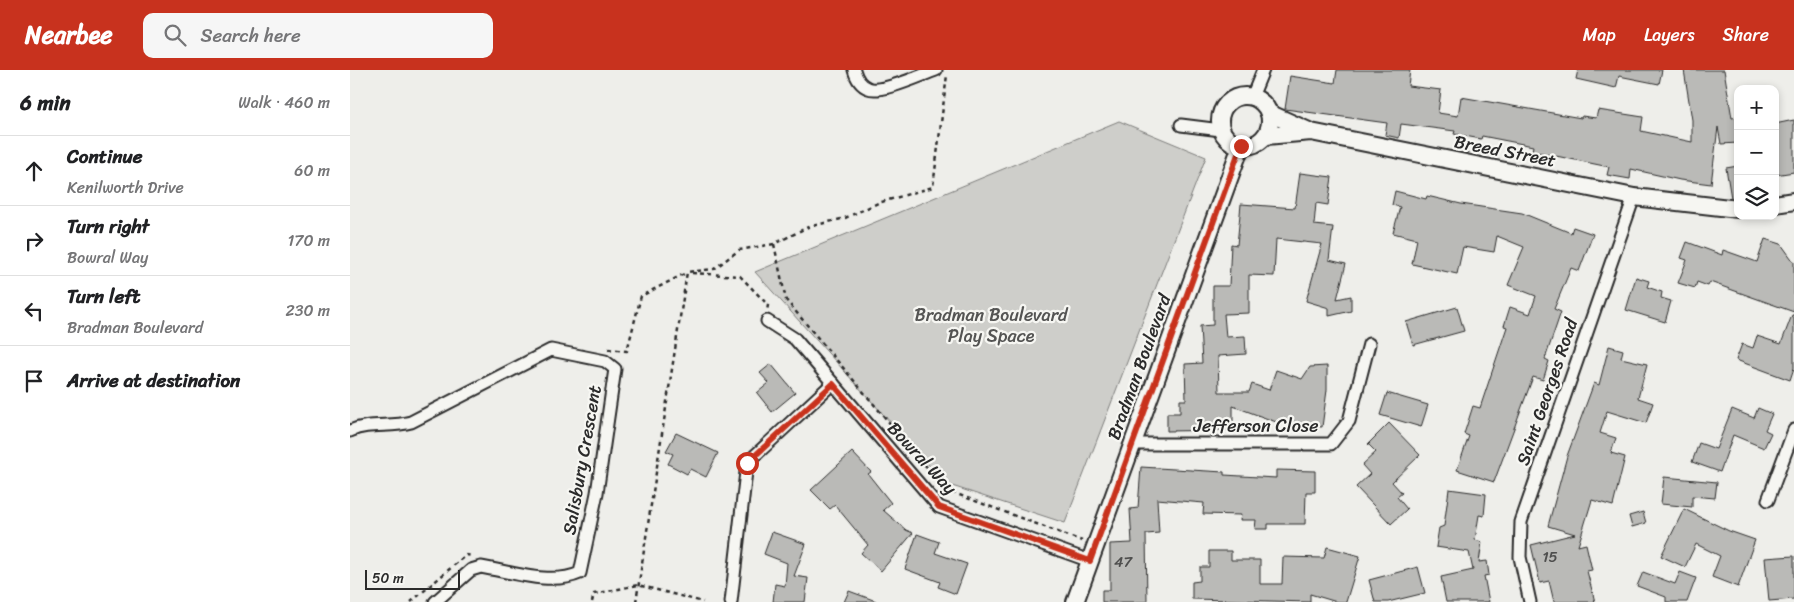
<!DOCTYPE html>
<html lang="en">
<head>
<meta charset="utf-8">
<style>
	:root { --surface:#fff; --page:#f6f6f6; --text:#202124; --muted:#757577; --line:#e0e0e0; --accent:#c8321e }
	body { margin:0; font-family:Sriracha,sans-serif; background:var(--page); color:var(--text) }
	.controls { position:absolute; right:15px; top:15px; display:grid; overflow:hidden; border-radius:10px; box-shadow:0 2px 8px #0003 }
	.controls button { width:45px; height:45px; display:grid; place-items:center; padding:0; border:0; border-bottom:1px solid var(--line); background:var(--surface); color:var(--text); font:25px sans-serif }
	.scale { position:absolute; left:15px; bottom:12px; width:95px; box-sizing:border-box; padding-left:5px; border:2px solid #2b2b2b; border-top:0; font-size:14px; line-height:18px; white-space:nowrap; color:#2b2b2b; -webkit-text-stroke:4px #f6f6f2; paint-order:stroke }
	.stop { position:absolute; width:15px; height:15px; margin:-11px; border:4px solid #c8321e; border-radius:50%; background:#fff }
	.stop.end { background:#c8321e; border-color:#fff; box-shadow:0 1px 5px #0008 }
	.list { margin:0; padding:0; list-style:none }
	h2 { display:flex; justify-content:space-between; align-items:center; height:65px; margin:0; padding:0 20px; font-size:21px }
	h2 small { font-size:16px; font-weight:400; color:var(--muted) }
	.list li { display:grid; grid-template-columns:32px 1fr auto; gap:15px; align-items:center; box-sizing:border-box; height:70px; padding:0 20px; border-top:1px solid var(--line) }
	.list b { display:block; font-size:19px; white-space:nowrap }
	.list p { margin:0; font-size:16px; white-space:nowrap; color:var(--muted) }
	.list em { font-size:16px; font-style:normal; color:var(--muted) }
	.icon { flex:none; width:28px; height:28px; fill:none; stroke:currentColor; stroke-width:2; stroke-linecap:round; stroke-linejoin:round }
	.map { position:relative; flex:none; width:1444px; height:532px; overflow:hidden }
	header { display:flex; align-items:center; gap:30px; box-sizing:border-box; height:70px; padding:0 25px; background:var(--accent); color:#fff }
	header strong { font-size:24px }
	nav { display:flex; gap:28px; margin-inline-start:auto; font-size:18px }
	.search { width:350px; height:45px; background:var(--page); display:flex; align-items:center; gap:12px; box-sizing:border-box; padding:0 18px; border-radius:10px; color:var(--muted); font-size:19px }
	main { display:flex }
	aside { flex:1; background:var(--surface) }
	.map>svg:first-child { display:block }
</style>
</head>
<body>
<header>
<strong>Nearbee</strong>
<div class="search"><svg class="icon" aria-label="search" viewBox="0 0 24 24"><circle cx="10" cy="10" r="6"/><path d="M15 15l6 6"/></svg>Search here</div>
<nav><a>Map</a><a>Layers</a><a>Share</a></nav>
</header>
<main>
<aside>
<h2>6 min<small>Walk · 460 m</small></h2>
<ul class="list">
<li><svg class="icon" aria-label="ahead" viewBox="0 0 24 24"><path d="M12 20V5M6 11l6-6 6 6"/></svg><div><b>Continue</b><p>Kenilworth Drive</p></div><em>60 m</em></li>
<li><svg class="icon" aria-label="right" viewBox="0 0 24 24"><path d="M7 20v-9h11M14 6l5 5-5 5"/></svg><div><b>Turn right</b><p>Bowral Way</p></div><em>170 m</em></li>
<li><svg class="icon" aria-label="left" viewBox="0 0 24 24"><path d="M17 20v-9H6M10 6l-5 5 5 5"/></svg><div><b>Turn left</b><p>Bradman Boulevard</p></div><em>230 m</em></li>
<li><svg class="icon" aria-label="arrive" viewBox="0 0 24 24"><path d="M6 21V4h12l-3 4 3 4H6"/></svg><div><b>Arrive at destination</b></div></li>
</ul>
</aside>
<div class="map">
<svg width="1444" height="532" viewBox="0 0 1444 532">
	<rect width="100%" height="100%" fill="#eeeeea"/>
	<filter id="ink" filterUnits="userSpaceOnUse"><feTurbulence type="fractalNoise" baseFrequency=".02" numOctaves="2"/><feDisplacementMap in="SourceGraphic" scale="10" xChannelSelector="R" yChannelSelector="G"/><feConvolveMatrix kernelMatrix="1 2 1 2 8 2 1 2 1" color-interpolation-filters="sRGB"/></filter>
	<g filter="url(#ink)">
		<polygon fill="#cececa" stroke="#7c7c7a" points="769,51 856,87 715,453 596,414 405,202"/>
		<g fill="#babab7" stroke="#2b2b2b">
			<polygon points="987,0 1060,0 1058,16 1091,20 1088,43 1108,46 1111,27 1231,48 1232,46 1246,48 1248,40 1293,47 1291,61 1342,72 1342,50 1334,0 1374,0 1382,48 1388,47 1388,73 1371,74 1368,57 1361,114 1330,110 1281,99 1280,109 1257,105 1259,97 1182,81 1183,76 1132,66 1131,69 1104,64 1105,61 1051,54 1049,68 1035,65 1037,53 935,39 940,6 985,13"/>
			<polygon points="1228,0 1312,0 1309,14 1269,6 1266,18 1226,9"/>
			<polygon points="1444,50 1444,102 1425,105 1425,54"/>
			<polygon points="1388,96 1388,129 1381,128 1376,98"/>
			<polygon points="950,103 982,107 978,135 966,133 964,155 983,157 979,190 996,194 987,229 1001,226 1001,241 979,246 979,238 956,231 972,174 926,169 924,206 899,205 899,243 874,244 876,267 895,266 896,284 868,286 869,322 899,322 902,314 919,320 926,300 952,309 960,297 977,296 977,320 972,357 929,353 883,336 883,360 817,361 817,343 830,343 830,330 836,330 835,294 852,293 850,256 863,255 863,216 879,216 881,174 887,175 891,134 945,138"/>
			<polygon points="1045,121 1076,129 1077,126 1111,134 1172,143 1221,163 1223,157 1243,164 1229,201 1221,198 1204,239 1211,242 1195,289 1199,291 1193,310 1183,307 1144,412 1107,400 1119,366 1114,364 1123,336 1130,338 1157,257 1154,256 1160,237 1180,244 1186,226 1158,215 1174,177 1147,166 1144,182 1113,177 1107,204 1062,194 1067,169 1043,163 1050,137 1042,135"/>
			<polygon points="1415,169 1431,174 1444,192 1444,242 1360,212 1358,216 1347,212 1345,218 1328,213 1337,190 1331,188 1337,172 1372,185 1373,180 1407,192"/>
			<polygon points="1286,207 1299,211 1297,217 1312,222 1311,228 1321,231 1315,252 1276,240"/>
			<polygon points="1107,237 1114,261 1063,275 1056,252"/>
			<polygon points="1442,245 1444,245 1444,298 1440,310 1386,290 1392,274 1403,278 1407,266 1431,274"/>
			<polygon points="1259,276 1273,280 1271,288 1297,294 1288,328 1303,333 1296,353 1257,341 1250,363 1266,368 1261,383 1275,387 1263,436 1242,430 1228,476 1236,474 1242,500 1237,501 1245,532 1204,532 1199,511 1190,513 1181,475 1225,464 1198,456 1217,386 1244,313 1249,315"/>
			<polygon points="421,294 445,323 422,342 407,323 419,313 410,303"/>
			<polygon points="1037,323 1078,335 1071,357 1030,345"/>
			<polygon points="1408,338 1422,344 1415,360 1421,363 1414,378 1383,365 1370,402 1342,392 1349,373 1366,379 1382,339 1404,348"/>
			<polygon points="1039,353 1070,385 1042,412 1052,423 1047,427 1057,439 1041,454 1006,417 1020,404 1012,395 1026,382 1018,374"/>
			<polygon points="326,363 368,383 356,407 340,399 337,404 318,394 323,384 316,381"/>
			<polygon points="502,382 521,402 518,404 541,433 533,440 556,460 563,463 531,501 511,483 518,475 485,435 480,439 461,420"/>
			<polygon points="791,397 874,402 874,405 926,408 926,400 965,401 965,422 956,422 955,454 918,454 918,459 905,459 906,450 890,450 891,445 853,444 854,433 807,429 809,463 796,464 797,532 752,532 752,520 760,520 760,474 782,473 780,439 788,438"/>
			<polygon points="1314,407 1367,412 1365,428 1342,426 1342,437 1311,434"/>
			<polygon points="1099,419 1136,424 1134,446 1129,445 1125,470 1132,472 1129,492 1137,491 1139,505 1134,506 1139,532 1096,532 1091,507 1123,500 1119,482 1086,477 1089,458 1094,456"/>
			<polygon points="1334,439 1379,461 1405,470 1388,517 1362,507 1370,486 1346,474 1335,497 1311,486"/>
			<polygon points="1293,442 1296,453 1282,457 1279,446"/>
			<polygon points="422,462 456,474 444,506 458,508 455,532 423,532 425,514 435,516 437,493 414,484"/>
			<polygon points="567,464 589,472 585,483 617,494 606,524 588,517 590,512 555,499"/>
			<polygon points="977,477 1010,486 996,532 987,532 960,524 960,532 842,529 842,512 850,511 850,497 859,497 859,481 881,481 881,490 910,490 910,514 932,514 933,487 974,488"/>
			<polygon points="1444,486 1444,529 1419,531 1415,488"/>
			<polygon points="1068,497 1075,523 1038,532 1025,532 1019,510"/>
			<polygon points="1293,502 1325,514 1330,502 1346,508 1337,532 1316,532 1316,527 1287,516"/>
			<polygon points="499,521 526,531 526,532 494,532"/>
		</g>
		<g fill="none" stroke-linecap="round" stroke-linejoin="round">
			<g stroke="#2b2b2b" stroke-width="15">
				<g id="street">
					<path d="M504 0C506 7 510 15 518 18 531 24 571 5 586 0"/>
					<polyline points="902,27 913,0"/>
					<polyline points="831,55 871,60"/>
					<polyline points="417,251 445,269 589,437 740,491"/>
					<path d="M0 361C19 352 41 358 61 352L201 280 255 291 265 299 247 423 230 503C201 516 162 502 131 497L121 500 85 532"/>
					<polyline points="782,374 981,374 999,351 1019,274"/>
					<polyline points="1418,430 1444,360"/>
					<polyline points="381,532 397,393 483,313"/>
					<polyline points="1180,532 1170,487 1171,452 1284,127"/>
				</g>
			</g>
			<g stroke="#2b2b2b" stroke-width="20">
				<g id="secondary">
					<circle cx="895" cy="51" r="25"/>
					<polyline points="919,43 959,61"/>
					<polyline points="916,66 961,62 1284,127 1388,139"/>
					<polyline points="1425,134 1444,131"/>
					<polyline points="725,532 891,76"/>
				</g>
			</g>
			<g stroke="#2b2b2b" stroke-width="2.5" stroke-dasharray="4 4" stroke-linecap="butt">
				<polyline points="424,174 436,230 596,420 732,471"/>
				<polyline points="342,203 390,206 418,235 417,241"/>
				<polyline points="258,279 277,281 291,226 336,203"/>
				<polyline points="61,532 116,485 123,486"/>
				<polyline points="242,532 244,524 288,515 353,532"/>
				<polyline points="286,532 337,202 364,199 389,180 424,174 458,157 495,148 528,133 583,117 597,5"/>
			</g>
			<use href="#street" stroke="#f6f6f2" stroke-width="11"/>
			<use href="#secondary" stroke="#f6f6f2" stroke-width="16"/>
		</g>
	</g>
	<g fill="none" stroke-linecap="round" stroke-linejoin="round" filter="url(#ink)">
		<polyline stroke="#c8321e" stroke-width="6" points="397,393 483,314 589,437 740,491 891,76"/>
	</g>
	<g text-anchor="middle" dominant-baseline="central" stroke-width="4.5" stroke-linejoin="round" paint-order="stroke">
		<g font-size="15" fill="#4f4f4e">
			<text x="1200" y="487">15</text>
			<text x="773" y="492">47</text>
		</g>
		<g font-size="18" fill="#2b2b2b" stroke="#f6f6f2">
			<text transform="translate(1155 81) rotate(11)">Breed Street</text>
			<text transform="translate(789 297) rotate(-70)">Bradman Boulevard</text>
			<text transform="translate(1197 322) rotate(-71)">Saint Georges Road</text>
			<text x="906" y="356">Jefferson Close</text>
			<text transform="translate(572 388) rotate(47)">Bowral Way</text>
			<text transform="translate(232 390) rotate(-80)">Salisbury Crescent</text>
		</g>
		<g font-size="18" fill="#545453" stroke="#f6f6f2">
			<text x="641" y="245">Bradman Boulevard<tspan x="641" dy="21">Play Space</tspan></text>
		</g>
	</g>
</svg>
<div class="controls">
<button>+</button>
<button>−</button>
<button><svg class="icon" aria-label="layers" viewBox="0 0 24 24"><path d="M12 4l9 5-9 5-9-5zM3 14l9 5 9-5"/></svg></button>
</div>
<div class="scale">50 m</div>
<div class="stop" style="left:397px;top:393px"></div>
<div class="stop end" style="left:891px;top:76px"></div>
</div>
</main>
</body>
</html>
